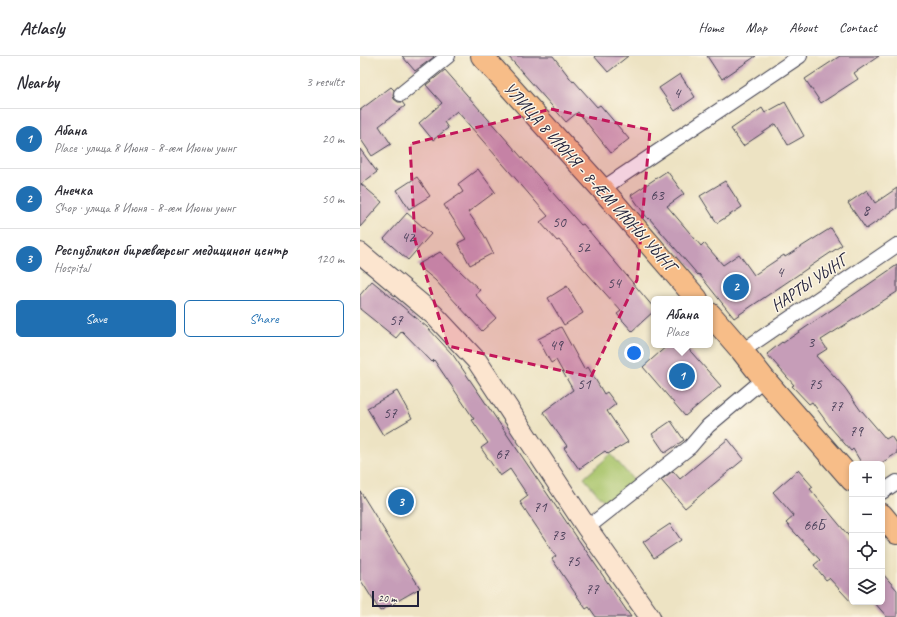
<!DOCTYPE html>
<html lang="en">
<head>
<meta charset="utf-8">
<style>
	:root { --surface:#fff; --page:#f2f2f3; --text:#2b2b33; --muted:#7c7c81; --line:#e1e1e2; --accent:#1f6fb2 }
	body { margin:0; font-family:Caveat,sans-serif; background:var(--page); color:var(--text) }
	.controls { position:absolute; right:12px; bottom:12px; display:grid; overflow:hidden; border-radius:6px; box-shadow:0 2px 6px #0003 }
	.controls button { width:36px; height:36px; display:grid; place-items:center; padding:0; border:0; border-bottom:1px solid var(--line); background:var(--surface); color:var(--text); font:20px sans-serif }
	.scale { position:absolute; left:12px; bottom:10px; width:47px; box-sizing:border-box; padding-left:4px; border:2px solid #22223b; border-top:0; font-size:11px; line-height:14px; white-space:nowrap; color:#22223b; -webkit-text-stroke:3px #fcf5e5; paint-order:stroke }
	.you { position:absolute; left:274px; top:297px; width:14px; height:14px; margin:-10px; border:3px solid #fff; border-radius:50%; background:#1a73e8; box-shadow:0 0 0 6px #1a73e833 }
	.badge { display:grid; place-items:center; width:26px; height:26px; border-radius:50%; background:var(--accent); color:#fff; font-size:13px; font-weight:700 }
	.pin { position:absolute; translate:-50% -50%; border:2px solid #fff; box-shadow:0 1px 4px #0006 }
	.popup { position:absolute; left:291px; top:240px; width:62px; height:52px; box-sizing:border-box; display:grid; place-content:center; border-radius:6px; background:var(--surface); filter:drop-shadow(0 1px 3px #0005); font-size:13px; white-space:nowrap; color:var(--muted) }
	.popup b { font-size:15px; color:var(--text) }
	.popup::after { content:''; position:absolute; left:50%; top:100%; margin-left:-8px; border:8px solid transparent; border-top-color:var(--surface) }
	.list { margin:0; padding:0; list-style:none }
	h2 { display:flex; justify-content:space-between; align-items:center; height:52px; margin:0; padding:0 16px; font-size:17px }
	h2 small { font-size:13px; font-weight:400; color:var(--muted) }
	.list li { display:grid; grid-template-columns:26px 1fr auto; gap:12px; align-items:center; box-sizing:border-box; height:60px; padding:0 16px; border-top:1px solid var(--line) }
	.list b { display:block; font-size:15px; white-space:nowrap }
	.list p { margin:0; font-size:13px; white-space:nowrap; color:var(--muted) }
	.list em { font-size:13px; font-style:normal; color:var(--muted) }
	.actions { display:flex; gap:8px; padding:12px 16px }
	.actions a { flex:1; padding:9px 0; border:1px solid var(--accent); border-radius:6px; text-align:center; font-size:14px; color:var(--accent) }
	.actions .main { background:var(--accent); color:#fff }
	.icon { flex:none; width:22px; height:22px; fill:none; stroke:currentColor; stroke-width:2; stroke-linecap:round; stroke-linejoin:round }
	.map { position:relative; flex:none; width:537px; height:561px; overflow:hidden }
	header { display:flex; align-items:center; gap:24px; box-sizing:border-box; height:56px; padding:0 20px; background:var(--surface); border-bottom:1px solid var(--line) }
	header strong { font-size:19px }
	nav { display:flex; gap:22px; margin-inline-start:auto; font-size:14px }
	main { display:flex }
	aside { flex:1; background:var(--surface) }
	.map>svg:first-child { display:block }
</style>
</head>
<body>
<header>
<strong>Atlasly</strong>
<nav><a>Home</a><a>Map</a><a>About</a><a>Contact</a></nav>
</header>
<main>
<aside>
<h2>Nearby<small>3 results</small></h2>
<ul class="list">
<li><span class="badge">1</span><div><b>Абана</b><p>Place · улица 8 Июня - 8-ӕм Июны уынг</p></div><em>20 m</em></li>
<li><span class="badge">2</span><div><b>Анечка</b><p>Shop · улица 8 Июня - 8-ӕм Июны уынг</p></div><em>50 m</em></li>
<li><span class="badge">3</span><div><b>Республикон бирæвæрсыг медицинон центр</b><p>Hospital</p></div><em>120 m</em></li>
</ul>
<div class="actions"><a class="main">Save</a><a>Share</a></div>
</aside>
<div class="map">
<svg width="537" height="561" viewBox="0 0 537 561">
	<rect width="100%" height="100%" fill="#fcf5e5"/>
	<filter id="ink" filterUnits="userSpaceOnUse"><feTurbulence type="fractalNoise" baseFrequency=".025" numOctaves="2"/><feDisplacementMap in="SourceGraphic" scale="8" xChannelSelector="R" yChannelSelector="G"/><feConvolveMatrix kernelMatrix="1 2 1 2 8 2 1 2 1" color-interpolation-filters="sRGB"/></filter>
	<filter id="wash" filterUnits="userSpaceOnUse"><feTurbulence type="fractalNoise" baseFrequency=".012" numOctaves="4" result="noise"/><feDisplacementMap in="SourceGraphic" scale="16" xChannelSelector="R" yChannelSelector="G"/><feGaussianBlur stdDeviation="0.9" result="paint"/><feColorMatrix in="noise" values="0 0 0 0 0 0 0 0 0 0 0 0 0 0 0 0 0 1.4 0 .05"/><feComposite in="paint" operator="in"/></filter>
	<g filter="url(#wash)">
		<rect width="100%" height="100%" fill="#ede3c3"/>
		<polygon fill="#a9c56c" stroke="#667454" points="251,398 275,426 253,445 247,446 241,442 224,422"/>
		<g id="blocks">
			<g fill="#c69db8">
				<polygon points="42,0 73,0 74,1 55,15"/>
				<polygon points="148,0 193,0 213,26 214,25 237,51 240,49 269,83 251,97 218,56 206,66"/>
				<polygon points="234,0 268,0 248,16"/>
				<polygon points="347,0 396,0 362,23"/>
				<polygon points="480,0 519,0 494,17 498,23 461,47 445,23"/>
				<polygon points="85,14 221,169 223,168 294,252 294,255 272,275 257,258 261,255 228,218 199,184 197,185 180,166 188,160 97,55 84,66 88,72 73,84 59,67 82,47 66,29"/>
				<polygon points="320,18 335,41 315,55 299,32"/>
				<polygon points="31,31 34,34 33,39 34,43 38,46 42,46 45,50 19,70 31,88 12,100 0,82 0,54"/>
				<polygon points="425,46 444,80 428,89 416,68 383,90 371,73 402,52 405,57"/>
				<polygon points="0,93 17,116 1,128 22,146 0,171"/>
				<polygon points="118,113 135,136 108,156 124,179 133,197 110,209 98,187 106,183 84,149 103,136 98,128"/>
				<polygon points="307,115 324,138 307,150 341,190 344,187 363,209 379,198 394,219 424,199 425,201 471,172 482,189 374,262 339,218 338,219 289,162 288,163 271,139"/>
				<polygon points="57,121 70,140 49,153 37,134"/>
				<polygon points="365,125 382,151 357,167 340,140"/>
				<polygon points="537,132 537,152 506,173 488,147 507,134 515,147"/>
				<polygon points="47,157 71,178 48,204 24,183"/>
				<polygon points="80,196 120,234 115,238 136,262 122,275 75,224 57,209"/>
				<polygon points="537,209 537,236 461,284 467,293 456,300 485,332 501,355 502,355 526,383 531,380 537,389 537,397 520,408 502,408 493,393 491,395 471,372 452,346 449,348 432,330 434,329 407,298 422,286 423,287"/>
				<polygon points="12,225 67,271 93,299 271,561 236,561 229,551 226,553 192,503 196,500 160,446 168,440 150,413 140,420 121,392 128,387 112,364 114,363 74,304 72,306 42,275 36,282 0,253 0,239"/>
				<polygon points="207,230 223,257 204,269 188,242"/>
				<polygon points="201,271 224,313 228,311 244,338 247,336 256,348 247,355 268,386 248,398 245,395 219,413 204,392 207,390 183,356 213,334 196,304 191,307 178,283"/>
				<polygon points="308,289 325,289 361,330 325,360 283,311"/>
				<polygon points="37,335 52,362 23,379 7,352"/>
				<polygon points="311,365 324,384 305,397 292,378"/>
				<polygon points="368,383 384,403 325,452 301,424 313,415 320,423"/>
				<polygon points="438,414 453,431 450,433 492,484 492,547 469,522 466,524 454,509 460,504 426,467 434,460 413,436"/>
				<polygon points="0,435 60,532 20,555 0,523"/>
				<polygon points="310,468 321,484 294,502 283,486"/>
				<polygon points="522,517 537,534 537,561 527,561 514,546 522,546"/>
			</g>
		</g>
	</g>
	<g filter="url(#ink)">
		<use href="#blocks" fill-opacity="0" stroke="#403f4f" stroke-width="1"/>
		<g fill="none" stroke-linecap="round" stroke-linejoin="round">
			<g stroke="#403f4f" stroke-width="16">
				<g id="street">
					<polyline points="41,38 88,0"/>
					<polyline points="242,133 440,0"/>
					<polyline points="382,295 537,189"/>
					<polyline points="522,436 537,426"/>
					<polyline points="227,472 330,391 348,370 404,323"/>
				</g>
			</g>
			<g stroke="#403f4f" stroke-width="22">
				<polyline id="secondary" points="0,197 74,259 117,305 227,472 290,561"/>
			</g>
			<g stroke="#403f4f" stroke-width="24">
				<g id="highway">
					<polyline points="122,0 242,133 337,243"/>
					<polyline points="350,258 382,295 404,323 492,424"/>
					<polyline points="522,459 537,477"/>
				</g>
			</g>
			<use href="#street" stroke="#fff" stroke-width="14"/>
			<use href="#secondary" stroke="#fce5cf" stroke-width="20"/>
			<use href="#highway" stroke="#f7bd88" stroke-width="22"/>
		</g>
	</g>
	<path fill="#c2185b" fill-opacity="0.2" stroke="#c2185b" stroke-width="3" stroke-dasharray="8 5" stroke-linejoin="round" d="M191 53 290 74 277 224 231 321 88 290 55 184 50 88Z"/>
	<g text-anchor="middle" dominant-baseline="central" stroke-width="3" stroke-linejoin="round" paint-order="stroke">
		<g font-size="15" fill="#4b415a">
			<text x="317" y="37">4</text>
			<text x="297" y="139">63</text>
			<text x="506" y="154">8</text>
			<text x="199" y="166">50</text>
			<text x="48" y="181">42</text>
			<text x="223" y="191">52</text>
			<text x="420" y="216">4</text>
			<text x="254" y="227">54</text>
			<text x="36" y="264">57</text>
			<text x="451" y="286">3</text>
			<text x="196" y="289">49</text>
			<text x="224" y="328">51</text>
			<text x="455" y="328">75</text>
			<text x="476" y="350">77</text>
			<text x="30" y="357">57</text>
			<text x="496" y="375">79</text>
			<text x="142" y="398">67</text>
			<text x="180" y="451">71</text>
			<text x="454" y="469">66Б</text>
			<text x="198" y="479">73</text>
			<text x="213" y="505">75</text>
			<text x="232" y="533">77</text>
		</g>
		<g font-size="17" fill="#22223b" stroke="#fcf5e5">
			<text transform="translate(230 121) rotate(48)">УЛИЦА 8 ИЮНЯ - 8-ӔМ ИЮНЫ УЫНГ</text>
			<text transform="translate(449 227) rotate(-34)">НАРТЫ УЫНГ</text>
		</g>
	</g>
</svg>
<div class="controls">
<button>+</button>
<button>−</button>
<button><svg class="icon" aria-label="locate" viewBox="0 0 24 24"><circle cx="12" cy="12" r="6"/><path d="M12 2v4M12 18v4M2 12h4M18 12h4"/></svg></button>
<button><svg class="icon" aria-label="layers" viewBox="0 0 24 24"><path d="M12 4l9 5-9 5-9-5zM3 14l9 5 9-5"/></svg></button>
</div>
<div class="scale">20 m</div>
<div class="you"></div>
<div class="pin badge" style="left:322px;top:320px">1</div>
<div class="popup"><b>Абана</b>Place</div>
<div class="pin badge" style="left:376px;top:231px">2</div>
<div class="pin badge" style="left:41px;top:446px">3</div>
</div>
</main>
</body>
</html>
